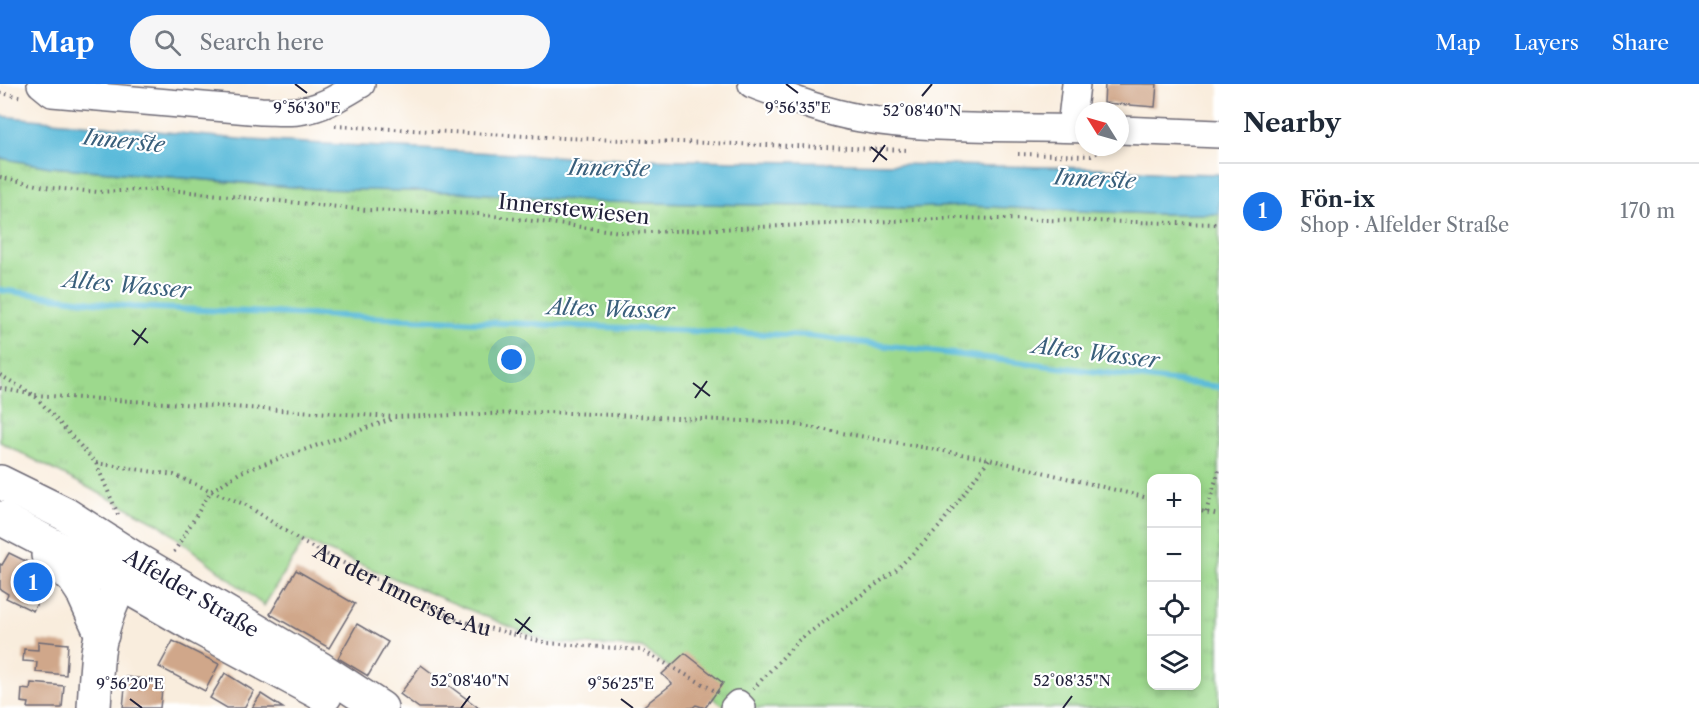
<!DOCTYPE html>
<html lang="en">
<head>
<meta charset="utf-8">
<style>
	:root { --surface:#fff; --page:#f6f6f7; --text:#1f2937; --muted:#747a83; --line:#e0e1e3; --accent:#1a73e8 }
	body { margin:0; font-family:"Libre Caslon Text",serif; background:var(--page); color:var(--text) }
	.controls { position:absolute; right:18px; bottom:18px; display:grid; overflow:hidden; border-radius:12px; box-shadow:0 3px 9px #0003 }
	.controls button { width:54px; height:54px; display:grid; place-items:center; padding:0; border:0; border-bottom:2px solid var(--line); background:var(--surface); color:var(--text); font:30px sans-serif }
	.compass { position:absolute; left:1075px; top:18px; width:54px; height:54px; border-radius:50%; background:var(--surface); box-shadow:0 3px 9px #0003; rotate:307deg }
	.you { position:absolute; left:512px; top:276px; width:21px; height:21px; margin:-15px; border:4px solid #fff; border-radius:50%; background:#1a73e8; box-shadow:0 0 0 9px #1a73e833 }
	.badge { display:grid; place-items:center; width:39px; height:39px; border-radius:50%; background:var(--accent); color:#fff; font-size:20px; font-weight:700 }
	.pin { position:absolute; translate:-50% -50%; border:3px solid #fff; box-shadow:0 2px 6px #0006 }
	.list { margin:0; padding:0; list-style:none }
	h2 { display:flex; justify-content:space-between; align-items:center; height:78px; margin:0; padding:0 24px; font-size:26px }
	h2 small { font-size:20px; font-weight:400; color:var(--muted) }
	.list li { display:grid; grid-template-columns:39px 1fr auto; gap:18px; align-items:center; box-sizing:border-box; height:96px; padding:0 24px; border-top:2px solid var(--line) }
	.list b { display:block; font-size:22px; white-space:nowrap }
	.list p { margin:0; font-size:20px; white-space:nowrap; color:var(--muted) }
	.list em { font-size:20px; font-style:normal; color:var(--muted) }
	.icon { flex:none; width:33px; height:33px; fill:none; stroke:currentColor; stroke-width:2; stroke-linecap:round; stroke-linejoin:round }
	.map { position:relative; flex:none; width:1219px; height:624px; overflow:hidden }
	header { display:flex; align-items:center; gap:36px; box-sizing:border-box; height:84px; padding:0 30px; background:var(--accent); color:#fff }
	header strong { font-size:28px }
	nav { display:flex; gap:33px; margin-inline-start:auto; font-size:21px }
	.search { width:420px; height:54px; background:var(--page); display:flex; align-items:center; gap:15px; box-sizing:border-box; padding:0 21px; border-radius:33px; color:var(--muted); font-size:22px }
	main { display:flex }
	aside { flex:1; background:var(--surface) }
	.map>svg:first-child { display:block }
</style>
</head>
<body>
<header>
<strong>Map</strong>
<div class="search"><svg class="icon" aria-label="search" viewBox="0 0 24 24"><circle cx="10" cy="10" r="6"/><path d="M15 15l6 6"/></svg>Search here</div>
<nav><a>Map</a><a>Layers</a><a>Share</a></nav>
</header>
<main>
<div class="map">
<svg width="1219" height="624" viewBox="0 0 1219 624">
	<defs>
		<pattern id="park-tufts" width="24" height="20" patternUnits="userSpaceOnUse" patternTransform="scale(1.5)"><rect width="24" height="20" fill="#9dd98d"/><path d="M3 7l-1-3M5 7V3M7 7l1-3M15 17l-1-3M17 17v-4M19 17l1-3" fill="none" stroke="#87ba7b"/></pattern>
	</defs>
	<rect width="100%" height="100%" fill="#fff"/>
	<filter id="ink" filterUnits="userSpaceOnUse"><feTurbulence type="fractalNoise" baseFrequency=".0167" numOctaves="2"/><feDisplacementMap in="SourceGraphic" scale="12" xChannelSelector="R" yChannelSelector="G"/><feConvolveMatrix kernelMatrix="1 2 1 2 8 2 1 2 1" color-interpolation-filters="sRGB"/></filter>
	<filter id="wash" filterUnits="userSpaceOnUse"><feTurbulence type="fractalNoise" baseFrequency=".008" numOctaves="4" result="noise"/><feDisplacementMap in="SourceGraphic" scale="24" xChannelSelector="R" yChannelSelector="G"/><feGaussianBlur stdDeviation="1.35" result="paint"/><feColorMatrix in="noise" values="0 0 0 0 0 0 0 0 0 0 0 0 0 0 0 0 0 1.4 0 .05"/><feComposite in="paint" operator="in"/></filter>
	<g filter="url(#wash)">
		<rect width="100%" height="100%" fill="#f9eddd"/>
		<path fill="url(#park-tufts)" stroke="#607e64" stroke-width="1.5" fill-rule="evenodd" d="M0 74 50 83 317 105 458 108 600 118 903 124 966 122 1153 130H1219V624H727L642 564 547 558 304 457 264 522 159 440 0 358ZM1152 394H1196V602H1152Z"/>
		<polygon fill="#5cbbda" stroke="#3f6e8a" stroke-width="1.5" points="0,32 250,56 587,74 1098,84 1167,89 1219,90 1219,130 1153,130 966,122 903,124 600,118 458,108 317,105 50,83 0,74"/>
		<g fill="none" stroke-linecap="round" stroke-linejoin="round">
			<polyline stroke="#5cbbda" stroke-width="6" points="0,206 133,223 809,252 1219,303"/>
		</g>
		<g id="blocks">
			<g fill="#d0a78a">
				<polygon points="1105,0 1157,0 1155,23 1104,19"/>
				<polygon points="9,469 52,490 33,527 6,514 8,510 0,505 0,480 2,481"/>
				<polygon points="296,486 355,520 329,564 270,530"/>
				<polygon points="357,540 388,558 368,592 338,574"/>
				<polygon points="38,557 68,560 66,591 36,588 37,578 23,577 24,565 38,566"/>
				<polygon points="173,557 219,580 205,607 159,583"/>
				<polygon points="685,569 723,599 705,624 696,621 692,624 641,624 672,600 662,590"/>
				<polygon points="421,581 479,624 419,624 400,610"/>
				<polygon points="225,589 254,607 244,624 227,624 210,614"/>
				<polygon points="126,593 163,597 160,624 123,624"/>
				<polygon points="31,599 64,602 62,624 28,624 29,619 21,618 22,605 30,606"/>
				<polygon points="261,610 283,624 252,624"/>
			</g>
		</g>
	</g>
	<g filter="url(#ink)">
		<use href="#blocks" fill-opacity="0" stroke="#6d6974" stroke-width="1.5"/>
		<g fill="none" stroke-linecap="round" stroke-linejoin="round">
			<g stroke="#6d6974" stroke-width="30">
				<g id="minor">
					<path d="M41 0 52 9 261 27C275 27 290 29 304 26 325 23 343 10 361 0"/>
					<path d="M752 0C787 13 823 28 860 34 934 47 1010 42 1084 45"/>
					<polyline points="1071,44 1076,0"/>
					<polyline points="1120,46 1219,50"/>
					<polyline points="734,624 738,620 742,624"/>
				</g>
			</g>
			<g stroke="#6d6974" stroke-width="36">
				<g id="major">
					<path id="s2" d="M0 398 65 430 135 475 321 585 381 624"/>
					<polyline points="0,434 73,472 199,544 325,612"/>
					<polyline points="48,471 74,495 82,507 102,551"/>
					<path d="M94 624C95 605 96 587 98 568 102 539 116 507 131 481"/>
				</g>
			</g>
			<g stroke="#6d6974" stroke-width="4" stroke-dasharray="1.5 4.5" stroke-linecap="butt">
				<polyline points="0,9 23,13"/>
				<polyline points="335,42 565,54 909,66"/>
				<polyline points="1018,70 1091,72 1106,63"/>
				<polyline points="0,93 51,104 98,108 161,105 367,126 478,130 629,149 959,134 1219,140"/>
				<polyline points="0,291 34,311 96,379 119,433"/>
				<polyline points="0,304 34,311 395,333 549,328 786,339 989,375 1152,415"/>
				<polyline points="96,379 174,391 211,407 241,388 392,335"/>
				<polyline points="1196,426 1219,431"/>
				<polyline points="1206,428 1219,386"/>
				<path id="s1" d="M174 468 211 407 246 421 304 459 457 536 547 559 641 566 719 609"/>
				<polyline points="753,605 799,556 896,486 939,443 989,375"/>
			</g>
			<use href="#minor" stroke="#fff" stroke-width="27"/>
			<use href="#major" stroke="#fff" stroke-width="33"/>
		</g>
	</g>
	<path fill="none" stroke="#22223b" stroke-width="2" d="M295 0 307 9M786 0 798 9M922 12 932 0M871 63 887 76M873 78 885 61M132 246 148 259M134 261 146 244M693 299 710 312M695 314 707 297M515 535 532 548M517 550 530 533M130 615 142 624M621 615 633 624M461 624 470 612M1063 624 1072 612"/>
	<g text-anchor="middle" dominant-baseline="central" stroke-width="4.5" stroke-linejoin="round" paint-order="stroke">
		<g font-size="21" fill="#22223b" stroke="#fff">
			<text transform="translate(574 125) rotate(6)">Innerstewiesen</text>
			<text stroke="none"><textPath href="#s1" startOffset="288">An der Innerste-Au</textPath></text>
			<text stroke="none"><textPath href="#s2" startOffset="222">Alfelder Straße</textPath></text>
		</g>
		<g font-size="22" font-style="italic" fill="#395f7b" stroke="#fff">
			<text transform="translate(124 57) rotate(6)">Innerste</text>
			<text transform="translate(609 84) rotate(1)">Innerste</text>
			<text transform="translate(1095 95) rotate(3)">Innerste</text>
			<text transform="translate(127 201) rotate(5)">Altes Wasser</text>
			<text transform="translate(611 225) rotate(2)">Altes Wasser</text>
			<text transform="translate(1096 269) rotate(7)">Altes Wasser</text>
		</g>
	</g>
	<g font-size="15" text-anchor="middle" fill="#22223b" stroke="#fff" stroke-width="4.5" stroke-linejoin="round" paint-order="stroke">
		<text x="307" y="29">9°56'30"E</text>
		<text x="798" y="29">9°56'35"E</text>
		<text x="922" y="32">52°08'40"N</text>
		<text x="470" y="602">52°08'40"N</text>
		<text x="1072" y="602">52°08'35"N</text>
		<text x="130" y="605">9°56'20"E</text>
		<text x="621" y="605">9°56'25"E</text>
	</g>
</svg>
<div class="controls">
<button>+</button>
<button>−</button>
<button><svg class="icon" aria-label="locate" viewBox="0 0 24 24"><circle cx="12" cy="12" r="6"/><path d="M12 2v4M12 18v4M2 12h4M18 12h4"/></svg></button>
<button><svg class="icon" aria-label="layers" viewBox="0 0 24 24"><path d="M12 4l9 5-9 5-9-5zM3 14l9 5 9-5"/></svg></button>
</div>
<svg class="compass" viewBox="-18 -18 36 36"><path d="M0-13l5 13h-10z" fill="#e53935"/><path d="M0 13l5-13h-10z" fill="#747a83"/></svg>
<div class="you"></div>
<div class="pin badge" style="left:33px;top:498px">1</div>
</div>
<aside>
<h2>Nearby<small></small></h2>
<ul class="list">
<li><span class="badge">1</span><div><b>Fön-ix</b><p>Shop · Alfelder Straße</p></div><em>170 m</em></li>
</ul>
</aside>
</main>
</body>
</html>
